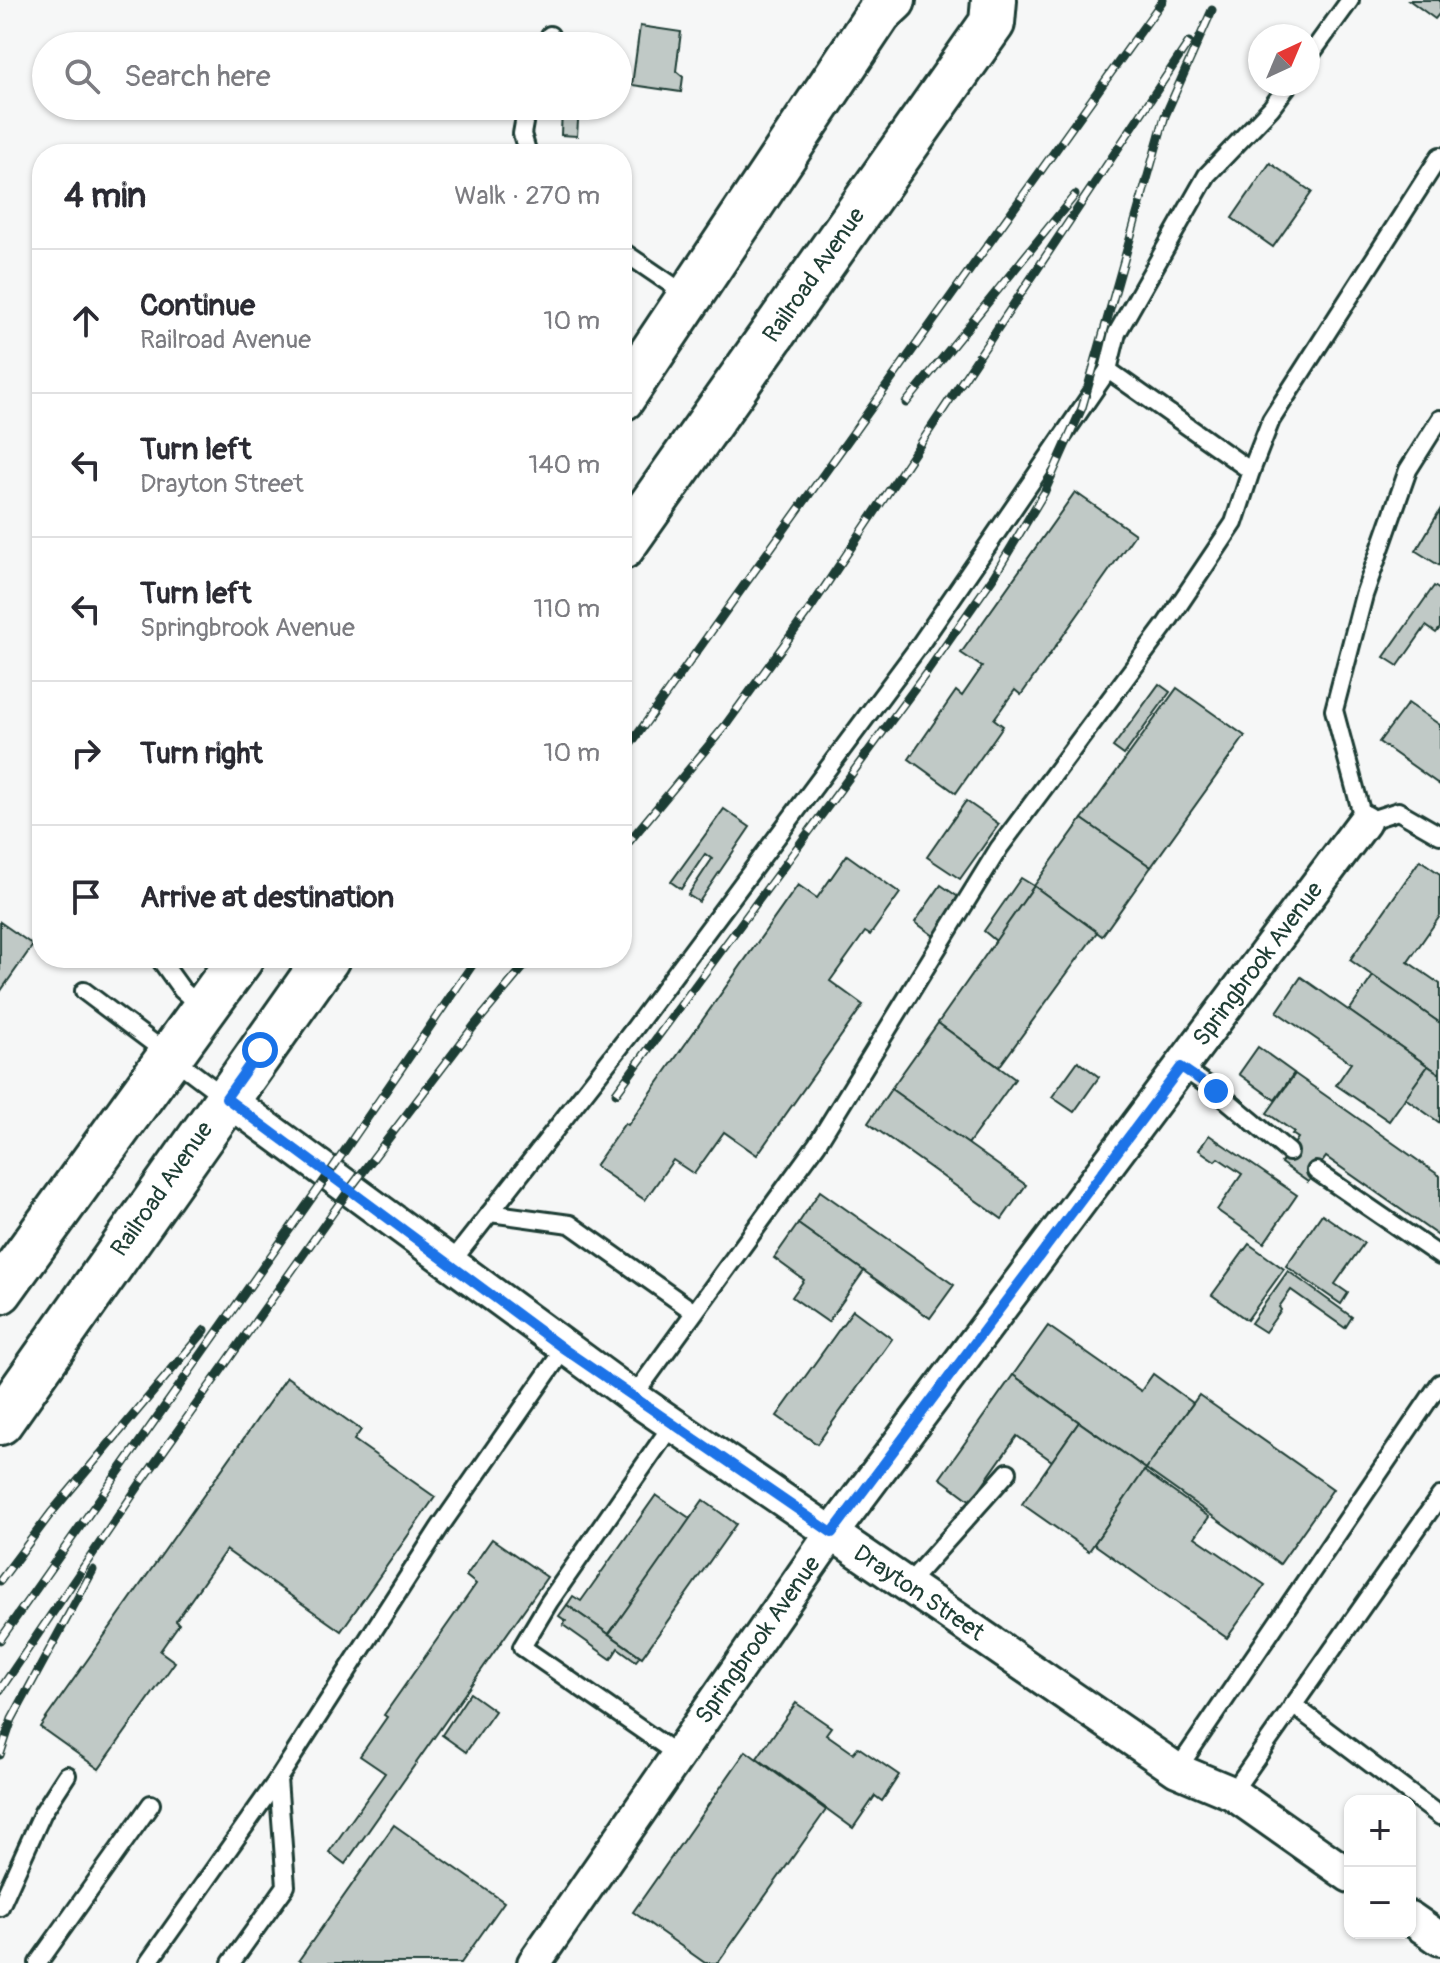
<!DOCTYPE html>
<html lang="en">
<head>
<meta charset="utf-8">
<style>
	:root { --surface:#fff; --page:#f2f2f3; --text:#2b2b33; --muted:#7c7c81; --line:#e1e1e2 }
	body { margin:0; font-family:Pangolin,sans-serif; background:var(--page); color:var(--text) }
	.controls { position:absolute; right:24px; bottom:24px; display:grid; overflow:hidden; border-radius:16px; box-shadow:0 2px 6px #0004 }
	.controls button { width:72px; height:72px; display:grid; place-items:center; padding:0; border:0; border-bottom:2px solid var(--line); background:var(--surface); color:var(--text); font:40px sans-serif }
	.compass { position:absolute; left:1248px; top:24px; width:72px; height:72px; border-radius:50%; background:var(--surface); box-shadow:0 2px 6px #0004; rotate:44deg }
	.stop { position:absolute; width:24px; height:24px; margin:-18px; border:6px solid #1a73e8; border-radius:50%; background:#fff }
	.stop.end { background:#1a73e8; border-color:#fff; box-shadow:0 2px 8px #0008 }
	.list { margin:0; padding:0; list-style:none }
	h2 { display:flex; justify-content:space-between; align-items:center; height:104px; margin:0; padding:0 32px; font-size:34px }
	h2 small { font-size:26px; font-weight:400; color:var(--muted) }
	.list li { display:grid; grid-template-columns:52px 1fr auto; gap:24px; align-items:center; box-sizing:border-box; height:144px; padding:0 32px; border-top:2px solid var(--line) }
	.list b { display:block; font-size:30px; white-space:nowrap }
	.list p { margin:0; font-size:26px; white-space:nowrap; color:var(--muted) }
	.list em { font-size:26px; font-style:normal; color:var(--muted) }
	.icon { flex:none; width:44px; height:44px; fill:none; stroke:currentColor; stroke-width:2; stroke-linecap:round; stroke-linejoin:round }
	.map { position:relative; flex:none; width:1440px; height:1963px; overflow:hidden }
	.search { position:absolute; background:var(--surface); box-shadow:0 2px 6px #0004; left:32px; top:32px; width:600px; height:88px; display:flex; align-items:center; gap:20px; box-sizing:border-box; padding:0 28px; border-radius:44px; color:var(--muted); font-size:30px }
	.panel { position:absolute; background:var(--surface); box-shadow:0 2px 6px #0004; left:32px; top:144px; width:600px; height:824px; border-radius:32px }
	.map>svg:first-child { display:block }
</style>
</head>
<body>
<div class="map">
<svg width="1440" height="1963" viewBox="0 0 1440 1963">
	<rect width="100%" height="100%" fill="#f6f7f7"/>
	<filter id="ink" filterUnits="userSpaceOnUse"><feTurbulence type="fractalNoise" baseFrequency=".0125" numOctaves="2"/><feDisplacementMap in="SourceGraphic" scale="16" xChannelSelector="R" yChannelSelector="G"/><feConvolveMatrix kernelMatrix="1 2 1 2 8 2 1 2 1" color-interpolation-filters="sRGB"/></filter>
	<g filter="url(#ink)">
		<g fill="#c0c9c6" stroke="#1f3d34" stroke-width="2">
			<polygon points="1409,0 1440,0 1440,13 1435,19"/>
			<polygon points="640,26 681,32 676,71 683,77 681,92 632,85"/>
			<polygon points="562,106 579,106 577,136 561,135"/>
			<polygon points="1270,163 1312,192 1273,247 1232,218"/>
			<polygon points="1075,492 1135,534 1021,695 1015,690 994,719 1003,726 956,793 909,759 956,691 962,696 982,667 961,653"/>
			<polygon points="1440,510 1440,566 1416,551"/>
			<polygon points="1434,586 1440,590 1440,628 1436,633 1426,626 1398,666 1384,657"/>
			<polygon points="1159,684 1170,692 1124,755 1113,747"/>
			<polygon points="1177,688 1245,736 1151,867 1082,819"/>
			<polygon points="1408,703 1440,725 1440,785 1379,742"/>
			<polygon points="966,801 999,824 960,879 927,857"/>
			<polygon points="724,809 750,827 699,902 688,895 712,859 705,854 681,889 671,882"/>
			<polygon points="1082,819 1151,867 1102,936 1034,886"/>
			<polygon points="847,855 900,893 870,935 865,932 830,981 863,1005 757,1155 724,1132 694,1174 673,1160 645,1200 595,1166 625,1123 628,1125 798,885 817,898"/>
			<polygon points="1420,860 1440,874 1440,916 1408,962 1440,984 1440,1023 1350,960"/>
			<polygon points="1021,878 1034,886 996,941 984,931"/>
			<polygon points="941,885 964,901 938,939 915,922"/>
			<polygon points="1034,886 1097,932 999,1067 938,1023"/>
			<polygon points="0,922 33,945 0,992"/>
			<polygon points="1373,976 1440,1023 1440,1074 1349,1011"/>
			<polygon points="1301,977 1428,1066 1389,1121 1336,1085 1351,1063 1277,1012"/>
			<polygon points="938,1023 1015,1079 968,1144 891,1089"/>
			<polygon points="1258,1047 1294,1073 1275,1100 1239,1074"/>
			<polygon points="1078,1061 1099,1077 1074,1112 1052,1097"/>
			<polygon points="1428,1066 1440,1074 1440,1123 1405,1098"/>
			<polygon points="1295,1074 1440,1176 1440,1237 1326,1157 1308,1182 1281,1163 1298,1138 1292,1134 1294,1132 1267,1113"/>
			<polygon points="891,1089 1026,1185 1002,1219 868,1123"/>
			<polygon points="1209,1135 1297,1195 1264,1243 1217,1210 1242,1174 1218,1158 1215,1161 1199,1150"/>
			<polygon points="820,1191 954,1285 930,1318 798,1224"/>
			<polygon points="1322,1214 1364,1243 1335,1284 1348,1293 1341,1304 1286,1266"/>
			<polygon points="798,1224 864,1271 828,1322 792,1297 804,1280 774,1258"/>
			<polygon points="1249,1244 1284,1269 1247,1320 1212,1295"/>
			<polygon points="1288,1271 1352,1317 1345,1328 1291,1290 1279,1307 1281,1310 1265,1332 1251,1323"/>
			<polygon points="853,1310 892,1339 817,1444 777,1416"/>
			<polygon points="1048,1326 1141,1391 1153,1374 1193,1403 1146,1469 1013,1375"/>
			<polygon points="1013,1375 1079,1422 1052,1461 1017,1436 971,1501 940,1478"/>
			<polygon points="287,1377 361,1430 354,1440 435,1497 341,1631 226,1550 176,1621 179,1624 160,1651 175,1662 99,1769 40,1727"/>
			<polygon points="1199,1395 1333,1489 1280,1564 1146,1469"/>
			<polygon points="1079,1422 1146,1469 1089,1551 1022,1504"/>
			<polygon points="1144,1471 1209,1517 1195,1537 1265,1585 1227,1638 1094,1544"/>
			<polygon points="656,1495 691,1519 609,1634 567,1605 573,1596 581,1601"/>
			<polygon points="703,1500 736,1524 642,1657 609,1634"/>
			<polygon points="492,1539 547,1577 345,1864 329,1852 385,1773 360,1756 387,1717 384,1715 476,1584 466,1576"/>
			<polygon points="567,1605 640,1656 636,1661 618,1648 611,1659 563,1625 566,1621 559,1616"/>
			<polygon points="470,1693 495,1711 466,1752 442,1735"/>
			<polygon points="796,1703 831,1727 826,1734 853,1753 858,1747 899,1775 882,1801 875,1796 853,1828 757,1758"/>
			<polygon points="746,1751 826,1810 718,1963 705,1963 633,1912"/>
			<polygon points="394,1825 504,1902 461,1963 304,1963 299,1960"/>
		</g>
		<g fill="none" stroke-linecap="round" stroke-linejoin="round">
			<g stroke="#1f3d34" stroke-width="22">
				<g id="lane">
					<polyline points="546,46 550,35"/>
					<polyline points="1308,58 1350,0"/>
					<polyline points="527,106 522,134 528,154"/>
					<polyline points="622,251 688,296"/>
					<polyline points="1108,370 1117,333 1207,175 1271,108 1289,84"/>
					<polyline points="1440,419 1408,470 1364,595 1334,710 1364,822 1398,811 1440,835"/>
					<polyline points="1251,471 1271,420 1440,156"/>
					<polyline points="159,958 182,990 202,1008"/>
					<polyline points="84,991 226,1098"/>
					<polyline points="1181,1067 1216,1091 1289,1152"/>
					<polyline points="1316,1171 1440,1256"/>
					<polyline points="490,1213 570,1224 694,1312"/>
					<polyline points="450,1264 634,1029 919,646 1108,370 1251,471 1234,523 1166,624 999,848 817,1144 633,1397"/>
					<polyline points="672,1425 549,1602 522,1647 678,1755"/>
					<polyline points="907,1585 1008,1472"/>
					<polyline points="1293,1705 1440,1816"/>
					<polyline points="1177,1770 1440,1383"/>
					<polyline points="1232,1793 1440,1496"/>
					<polyline points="0,1907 43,1812 67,1775"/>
					<polyline points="38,1963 151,1804"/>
					<polyline points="148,1963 278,1779 440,1527 564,1349"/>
					<polyline points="231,1963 286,1886 278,1779"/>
				</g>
			</g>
			<g stroke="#1f3d34" stroke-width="38">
				<g id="street">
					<polyline points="226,1098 633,1397 1177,1770 1232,1793 1350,1876"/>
					<polyline points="1410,1918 1440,1939"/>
					<polyline points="534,1963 832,1533 1364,822"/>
				</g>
			</g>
			<g stroke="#1f3d34" stroke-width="50">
				<g id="primary">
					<polyline points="622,398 879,13 893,0"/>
					<polyline points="622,547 992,23 994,0"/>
					<polyline points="0,1291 241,958"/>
					<polyline points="0,1422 327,958"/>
				</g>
			</g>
			<use href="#lane" stroke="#fff" stroke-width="16"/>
			<use href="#street" stroke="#fff" stroke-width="32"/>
			<use href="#primary" stroke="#fff" stroke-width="44"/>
			<g stroke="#1f3d34" stroke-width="9">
				<g id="rail">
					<polyline points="906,403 1075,195"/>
					<polyline points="622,756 1163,0"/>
					<polyline points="622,850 725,726 810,609 1189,42"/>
					<polyline points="616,1093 927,672 994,576 1044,493 1082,408 1165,116 1212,10"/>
					<polyline points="0,1581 51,1513 205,1330"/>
					<polyline points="0,1640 328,1175 477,958"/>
					<polyline points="0,1690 140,1484 349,1190 474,1026 531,958"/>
					<polyline points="0,1755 12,1719 93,1570"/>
				</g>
			</g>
			<use href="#rail" stroke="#fff" stroke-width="6" stroke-dasharray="18" stroke-linecap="butt"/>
		</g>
	</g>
	<g fill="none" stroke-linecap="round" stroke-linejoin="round" filter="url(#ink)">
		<polyline stroke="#1a73e8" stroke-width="10" points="260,1050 226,1098 564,1349 832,1533 1181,1067 1216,1091"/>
	</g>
	<g text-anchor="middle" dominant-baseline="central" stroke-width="6" stroke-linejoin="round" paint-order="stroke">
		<g font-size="24" fill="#1f3d34" stroke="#fff">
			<text transform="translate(814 275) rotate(-55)">Railroad Avenue</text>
			<text transform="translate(1258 964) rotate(-53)">Springbrook Avenue</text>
			<text transform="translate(162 1189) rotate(-55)">Railroad Avenue</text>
			<text transform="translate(919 1593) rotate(34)">Drayton Street</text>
			<text transform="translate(758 1640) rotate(-55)">Springbrook Avenue</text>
		</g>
	</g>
</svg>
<div class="controls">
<button>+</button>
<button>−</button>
</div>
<svg class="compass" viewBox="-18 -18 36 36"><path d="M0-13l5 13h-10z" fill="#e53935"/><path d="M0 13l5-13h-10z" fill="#7c7c81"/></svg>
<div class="stop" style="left:260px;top:1050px"></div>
<div class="stop end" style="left:1216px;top:1091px"></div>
<div class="search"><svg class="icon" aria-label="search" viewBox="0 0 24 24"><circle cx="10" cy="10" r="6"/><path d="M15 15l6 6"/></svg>Search here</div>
<section class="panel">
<h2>4 min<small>Walk · 270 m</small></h2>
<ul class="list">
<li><svg class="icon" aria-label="ahead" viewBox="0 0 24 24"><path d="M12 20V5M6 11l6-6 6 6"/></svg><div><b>Continue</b><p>Railroad Avenue</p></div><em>10 m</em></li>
<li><svg class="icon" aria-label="left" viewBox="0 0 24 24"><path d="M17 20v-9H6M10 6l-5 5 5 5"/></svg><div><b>Turn left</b><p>Drayton Street</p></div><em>140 m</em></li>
<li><svg class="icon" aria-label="left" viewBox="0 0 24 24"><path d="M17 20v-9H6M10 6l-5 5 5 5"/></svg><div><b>Turn left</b><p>Springbrook Avenue</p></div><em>110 m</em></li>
<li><svg class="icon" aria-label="right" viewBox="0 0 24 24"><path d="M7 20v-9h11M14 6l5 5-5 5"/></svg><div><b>Turn right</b></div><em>10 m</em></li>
<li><svg class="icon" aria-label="arrive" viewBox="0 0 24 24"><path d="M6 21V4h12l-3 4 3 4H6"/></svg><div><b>Arrive at destination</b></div></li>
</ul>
</section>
</div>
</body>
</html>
